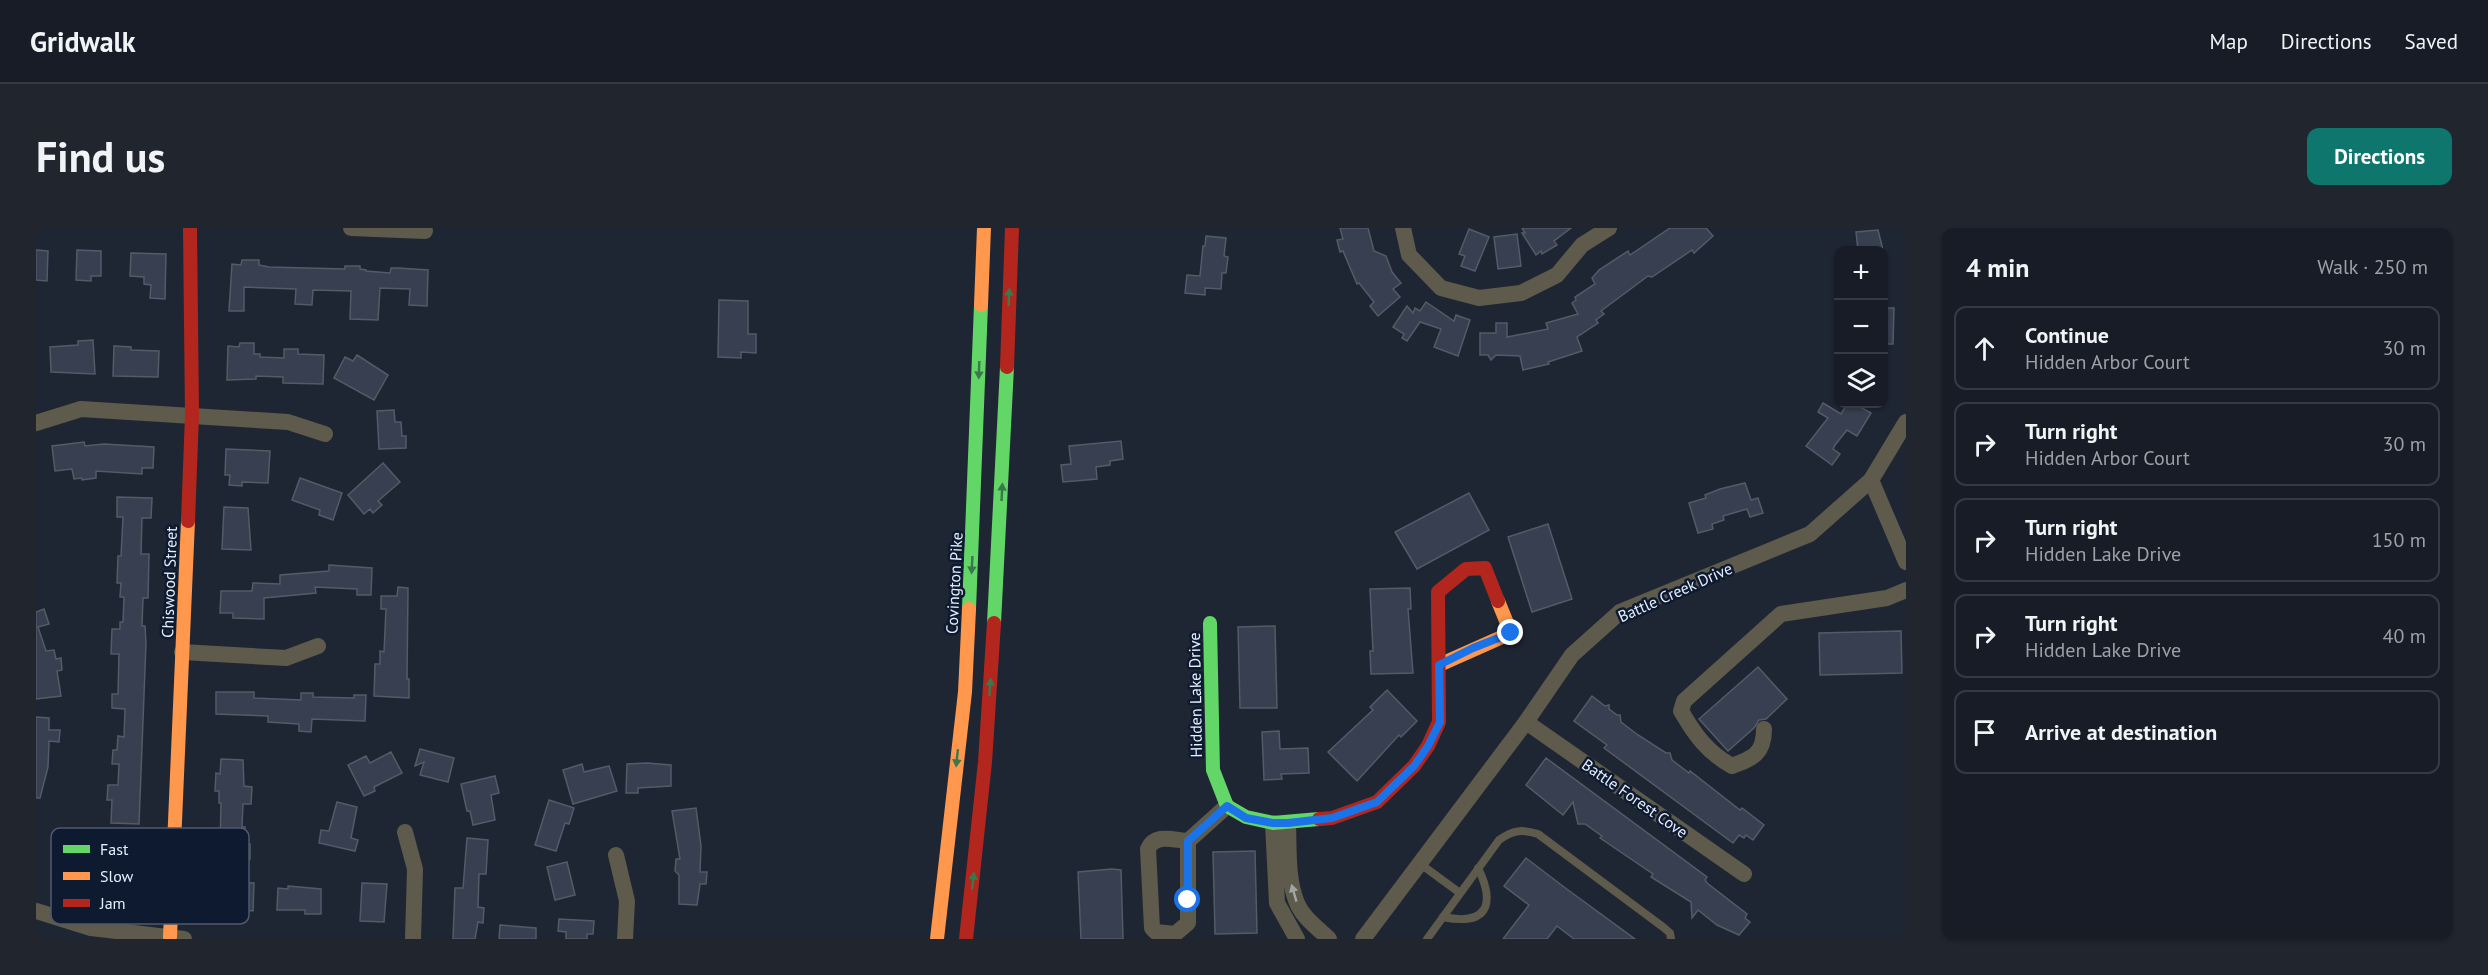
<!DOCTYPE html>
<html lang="en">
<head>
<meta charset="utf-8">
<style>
	:root { --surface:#171c26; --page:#20252e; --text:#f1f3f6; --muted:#9ea1a7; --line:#363a43; --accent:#0f766e }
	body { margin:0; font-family:"PT Sans",sans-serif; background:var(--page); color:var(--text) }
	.controls { position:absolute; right:18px; top:18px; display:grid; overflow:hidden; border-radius:12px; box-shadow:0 2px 4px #0004 }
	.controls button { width:54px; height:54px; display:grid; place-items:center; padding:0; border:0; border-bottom:2px solid var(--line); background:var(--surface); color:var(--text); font:30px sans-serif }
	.stop { position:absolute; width:18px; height:18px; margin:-14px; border:4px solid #1a73e8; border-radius:50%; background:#fff }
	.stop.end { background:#1a73e8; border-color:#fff; box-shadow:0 2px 6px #0008 }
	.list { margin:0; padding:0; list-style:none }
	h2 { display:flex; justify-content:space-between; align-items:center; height:78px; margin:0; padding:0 24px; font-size:26px }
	h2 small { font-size:20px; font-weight:400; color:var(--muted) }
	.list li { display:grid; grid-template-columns:39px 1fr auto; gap:18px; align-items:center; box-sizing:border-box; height:84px; margin:0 12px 12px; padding:0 12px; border:2px solid var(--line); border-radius:12px }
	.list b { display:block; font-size:22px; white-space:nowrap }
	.list p { margin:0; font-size:20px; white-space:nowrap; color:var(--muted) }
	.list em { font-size:20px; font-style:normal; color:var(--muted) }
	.icon { flex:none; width:33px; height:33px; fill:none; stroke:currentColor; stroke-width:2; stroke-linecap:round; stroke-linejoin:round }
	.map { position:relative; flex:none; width:1870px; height:711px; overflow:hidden; border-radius:12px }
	header { display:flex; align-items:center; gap:36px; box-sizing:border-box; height:84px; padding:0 30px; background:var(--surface); border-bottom:2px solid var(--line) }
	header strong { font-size:28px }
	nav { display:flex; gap:33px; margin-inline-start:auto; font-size:21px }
	.intro { display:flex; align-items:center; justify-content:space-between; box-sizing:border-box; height:144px; padding:0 36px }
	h1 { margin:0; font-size:42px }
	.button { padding:15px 27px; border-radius:12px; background:var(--accent); color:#fff; font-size:21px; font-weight:700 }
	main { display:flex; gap:36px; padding:0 36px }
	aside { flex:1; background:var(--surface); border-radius:12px; box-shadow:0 2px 4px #0004 }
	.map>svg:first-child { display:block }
</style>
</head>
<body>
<header>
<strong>Gridwalk</strong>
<nav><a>Map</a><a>Directions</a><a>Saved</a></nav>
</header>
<div class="intro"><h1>Find us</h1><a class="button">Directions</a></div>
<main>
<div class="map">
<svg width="1870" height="711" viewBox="0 0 1870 711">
	<rect width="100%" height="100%" fill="#1f2633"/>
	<g fill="#373f51" stroke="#545b66" stroke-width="1.5">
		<polygon points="1304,0 1332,0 1338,23 1350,28 1356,44 1365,55 1357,61 1364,69 1342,88 1334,78 1338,74 1323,55 1321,56 1307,23 1304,24 1301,12 1307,11"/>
		<polygon points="1486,0 1535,0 1518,13 1521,17 1506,26 1505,23 1500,27 1486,5 1489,5"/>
		<polygon points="1634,0 1670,0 1677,8 1658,25 1656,22 1616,49 1612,48 1565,83 1568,86 1560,92 1562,95 1541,109 1546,123 1512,134 1513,136 1487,142 1484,128 1460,127 1455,132 1452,127 1444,127 1444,105 1460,105 1460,95 1471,95 1471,109 1512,101 1510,95 1542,86 1536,75 1540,72 1539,69 1559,56 1556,50 1563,42 1592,23 1594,27"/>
		<polygon points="1433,1 1453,9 1439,43 1425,38 1429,28 1423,26"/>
		<polygon points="1842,2 1847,22 1822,22 1820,4"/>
		<polygon points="1481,6 1485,38 1462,41 1458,9"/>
		<polygon points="1170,8 1190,10 1188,28 1192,29 1190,45 1186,45 1185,61 1169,60 1169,67 1149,65 1151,47 1164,48 1167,18 1169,18"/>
		<polygon points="0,22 12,23 11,53 0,52"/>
		<polygon points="41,22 65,23 65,48 55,48 55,53 40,52"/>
		<polygon points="95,25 130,26 129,71 114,70 115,57 108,56 108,49 94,48"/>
		<polygon points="206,32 223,32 223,37 233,39 309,41 309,38 324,38 324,41 330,42 330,43 354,45 355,40 362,40 392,42 391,78 373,77 374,61 344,60 342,92 314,91 315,63 277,62 276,77 259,76 260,61 208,59 208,83 193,83 196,36 205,37"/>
		<polygon points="683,72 712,73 712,106 720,106 720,125 705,124 705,130 682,129"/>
		<polygon points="1390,74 1418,93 1420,87 1434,92 1422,128 1398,119 1405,101 1384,94 1371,113 1366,110 1368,106 1357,99 1371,78 1377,85 1379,80 1384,83"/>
		<polygon points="1848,80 1858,80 1857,116 1848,116"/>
		<polygon points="57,112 59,146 15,144 14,119 42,117 42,113"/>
		<polygon points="204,115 218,115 218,126 224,126 224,129 248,130 248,121 262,121 262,126 288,127 287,156 247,155 247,149 220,148 220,151 191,152 192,118 203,119"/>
		<polygon points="78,118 95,119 95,122 123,123 122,149 77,148"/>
		<polygon points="321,127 352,147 338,172 298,150 309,129 317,133"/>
		<polygon points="1787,175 1805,186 1811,176 1819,176 1835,185 1821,208 1811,202 1799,217 1797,221 1804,226 1796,237 1770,218 1792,190 1782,184"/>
		<polygon points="358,182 359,194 365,194 366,208 370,208 370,220 343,221 341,183"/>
		<polygon points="1085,213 1087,231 1074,233 1074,237 1060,239 1061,251 1027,254 1025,237 1035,236 1033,218"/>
		<polygon points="48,214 49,218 68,216 118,219 117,240 106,240 106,246 60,243 60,250 46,252 46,250 38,251 36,241 19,243 16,218"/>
		<polygon points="190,221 234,223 232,255 206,254 206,258 193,257 194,247 189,247"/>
		<polygon points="347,235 364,254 342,273 346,277 337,285 334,281 328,286 312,267"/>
		<polygon points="264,250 306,265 297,292 283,287 284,282 256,272"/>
		<polygon points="1709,255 1715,272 1722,270 1727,285 1714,289 1711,281 1687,288 1688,292 1676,296 1677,301 1662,305 1653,275 1670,270 1669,267 1684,261"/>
		<polygon points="1433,265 1453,302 1381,341 1359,304"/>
		<polygon points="81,269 116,270 115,290 106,290 105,326 113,326 112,370 107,370 106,398 109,398 110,415 103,596 75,595 76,572 71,572 72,557 82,557 83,536 76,536 77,522 81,522 82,508 88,509 89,481 76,480 76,466 82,466 83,426 75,426 76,401 84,401 84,394 87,394 88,369 84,369 85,355 81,355 82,328 85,328 87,289 81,289"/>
		<polygon points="188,279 212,280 215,322 186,321"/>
		<polygon points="1512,296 1536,371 1496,384 1472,309"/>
		<polygon points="293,337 336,340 335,367 321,367 321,361 279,359 280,365 228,370 228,391 197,390 197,385 184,385 185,363 216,363 217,355 244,356 244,347 293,343"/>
		<polygon points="362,359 372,360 371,451 373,451 373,470 338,468 339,436 344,436 344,423 348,424 350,381 345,381 345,368 361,368"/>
		<polygon points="1374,360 1375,381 1372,381 1377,445 1335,446 1334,423 1337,423 1334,361"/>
		<polygon points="8,381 13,396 2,399 10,423 18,422 20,431 25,430 26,442 21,443 25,468 0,471 0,384"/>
		<polygon points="1239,398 1241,480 1204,480 1202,399"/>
		<polygon points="1865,403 1866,445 1784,447 1783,405"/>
		<polygon points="1722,439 1751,471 1730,491 1723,492 1718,500 1692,523 1663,491"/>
		<polygon points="1351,462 1381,493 1365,509 1363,507 1321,553 1292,524 1337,482 1334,479"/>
		<polygon points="180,464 218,464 218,470 265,472 265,465 277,465 277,469 318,470 318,467 330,467 329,493 276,491 275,504 263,503 263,496 232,494 232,488 180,486"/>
		<polygon points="1556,468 1569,478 1573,477 1573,481 1581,487 1584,487 1585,494 1602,507 1630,525 1634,525 1636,532 1653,545 1654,543 1704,582 1706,580 1728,597 1717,612 1710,607 1708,610 1703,607 1697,615 1568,520 1571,517 1538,493"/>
		<polygon points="0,489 13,490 13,502 24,502 23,514 13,513 13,515 12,539 4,570 0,570"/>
		<polygon points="1243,503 1244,521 1272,520 1273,545 1245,546 1246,551 1228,552 1226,504"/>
		<polygon points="384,521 418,530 412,554 384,547 388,534 379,538"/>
		<polygon points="355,524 366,545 338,559 339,563 328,568 312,537 330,528 334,535"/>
		<polygon points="1510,530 1671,649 1669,652 1671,655 1711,686 1709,690 1714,694 1703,707 1681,697 1662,682 1656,690 1655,674 1615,649 1617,646 1564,610 1566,608 1549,596 1542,596 1537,574 1527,587 1490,557"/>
		<polygon points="185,531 207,532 208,558 216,559 215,576 207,576 206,599 209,599 208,616 214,616 214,631 175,630 175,618 184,618 185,575 183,575 183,563 179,563 180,545 184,546"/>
		<polygon points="611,535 635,537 635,558 602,560 602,565 590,565 591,536"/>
		<polygon points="546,536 548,544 573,538 581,563 537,576 527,542"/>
		<polygon points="459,548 463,565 455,567 459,592 437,597 434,583 431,583 425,556"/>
		<polygon points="513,572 538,580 533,596 529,595 520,623 499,617"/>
		<polygon points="301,574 321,579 315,610 322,612 319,623 283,615 285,602 293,603"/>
		<polygon points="660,580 665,618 664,644 671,644 670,656 664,656 661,677 643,676 643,647 639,643 640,631 644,631 636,583"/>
		<polygon points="431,610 452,612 450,646 443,646 442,679 448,680 447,695 442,694 439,711 417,711 419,660 427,660"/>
		<polygon points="1219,623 1221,705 1179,706 1177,624"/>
		<polygon points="1490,630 1528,659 1599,711 1538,711 1521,698 1511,711 1467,711 1493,677 1468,658"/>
		<polygon points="531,634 539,667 519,672 511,639"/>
		<polygon points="1076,641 1085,642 1087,711 1045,711 1042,644"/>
		<polygon points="174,653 218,655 217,683 192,680 192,676 173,675"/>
		<polygon points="326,655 351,656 348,694 324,693"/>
		<polygon points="252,658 285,661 285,686 269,686 269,682 241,682 242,660 252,661"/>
		<polygon points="523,691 558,693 557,706 551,706 551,711 530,711 530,704 522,703"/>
		<polygon points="464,697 500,700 500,711 463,711"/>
	</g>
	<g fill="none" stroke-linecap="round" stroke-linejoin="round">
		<g stroke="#5e5a4c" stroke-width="8">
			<polyline points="1383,635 1424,665"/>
			<path d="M1407 689C1451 698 1460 677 1442 640"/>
			<path d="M1391 711 1463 612C1477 602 1486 601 1502 606L1627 699 1634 705 1635 711"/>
		</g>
		<g stroke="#5e5a4c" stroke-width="16">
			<polyline points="315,0 389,3"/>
			<polyline points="1367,0 1373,27 1405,60 1443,70 1485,65 1521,47 1546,17 1573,0"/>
			<polyline points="0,195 45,181 252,194 289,206"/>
			<polyline points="1835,252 1870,334"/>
			<polyline points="146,424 250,430 282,418"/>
			<polyline points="1490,494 1708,646"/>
			<path d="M1728 501C1728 526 1717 530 1696 538 1671 524 1659 507 1645 483L1648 473 1745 386 1851 370 1870 362"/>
			<polyline points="1237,595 1241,675 1261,711"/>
			<path d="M1252 595C1253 622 1251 651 1261 675 1267 690 1282 700 1293 711"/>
			<polyline points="369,604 379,641 377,711"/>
			<path d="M1152 613C1137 612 1119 605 1112 621L1116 700 1120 704 1139 706 1152 695V613L1191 578"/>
			<polyline points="580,627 591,673 589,711"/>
			<polyline points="0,683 55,700 148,711"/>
			<polyline points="1327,711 1490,494 1536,427 1584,384 1774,306 1835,252 1870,194"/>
		</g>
		<g stroke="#63d668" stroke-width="14">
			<polyline points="933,381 945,77"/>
			<polyline points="958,395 971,139"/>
			<polyline points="1174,395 1177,542 1191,578 1210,589 1237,595 1283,591"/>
		</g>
		<g stroke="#ff974d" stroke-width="14">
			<polyline points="945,77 948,0"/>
			<polyline points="1403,437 1475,405 1462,373"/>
			<polyline points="134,709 152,293"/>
			<polyline points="901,711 929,464 933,381"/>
		</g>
		<g stroke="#b3261e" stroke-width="14">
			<polyline points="971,139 976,0"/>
			<polyline points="152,293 156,187 154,0"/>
			<polyline points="1283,591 1296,590 1341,574 1378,538 1392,518 1403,494 1402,364 1430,341 1449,340 1462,373"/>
			<polyline points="930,711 949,534 958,395"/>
		</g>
	</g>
	<defs><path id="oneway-solid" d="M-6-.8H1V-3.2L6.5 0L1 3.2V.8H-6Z" transform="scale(1.5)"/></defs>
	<g fill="#38784c">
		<use href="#oneway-solid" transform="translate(973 69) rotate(-88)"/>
		<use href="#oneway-solid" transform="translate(943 142) rotate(92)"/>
		<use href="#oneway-solid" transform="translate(966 264) rotate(-87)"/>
		<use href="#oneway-solid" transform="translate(936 337) rotate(93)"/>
		<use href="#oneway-solid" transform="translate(954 459) rotate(-86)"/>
		<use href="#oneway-solid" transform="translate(921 530) rotate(96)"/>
		<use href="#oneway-solid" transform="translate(937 653) rotate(-84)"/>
	</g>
	<use fill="#a2a4a6" href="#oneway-solid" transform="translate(1258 665) rotate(-106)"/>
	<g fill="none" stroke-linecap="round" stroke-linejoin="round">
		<polyline stroke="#1a73e8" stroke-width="8" points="1152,672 1152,613 1191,578 1210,590 1237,595 1252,595 1296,590 1341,574 1378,538 1392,518 1404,494 1403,437 1437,420 1475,405"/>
	</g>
	<g text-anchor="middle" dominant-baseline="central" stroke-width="5" stroke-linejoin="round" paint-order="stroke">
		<g font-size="16" fill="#e6efff" stroke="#0e1a30">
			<text transform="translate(133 354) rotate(-88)">Chiswood Street</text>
			<text transform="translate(918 355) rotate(-87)">Covington Pike</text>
			<text transform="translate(1639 364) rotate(-24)">Battle Creek Drive</text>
			<text transform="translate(1159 467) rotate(-91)">Hidden Lake Drive</text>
			<text transform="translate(1599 570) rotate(35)">Battle Forest Cove</text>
		</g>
	</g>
	<rect x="15" y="600" width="198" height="96" rx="9" fill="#0e1a30" stroke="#4f5a6e" stroke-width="1.5"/>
	<rect x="27" y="617" width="27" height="8" fill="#63d668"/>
	<rect x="27" y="644" width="27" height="8" fill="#ff974d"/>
	<rect x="27" y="671" width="27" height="8" fill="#b3261e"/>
	<g font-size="16" fill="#e6efff">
		<text x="64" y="627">Fast</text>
		<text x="64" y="654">Slow</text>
		<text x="64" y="681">Jam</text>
	</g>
</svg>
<div class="controls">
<button>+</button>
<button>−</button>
<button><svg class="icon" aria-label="layers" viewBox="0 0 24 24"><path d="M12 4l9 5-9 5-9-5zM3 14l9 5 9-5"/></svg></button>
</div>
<div class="stop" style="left:1152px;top:672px"></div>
<div class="stop end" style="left:1475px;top:405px"></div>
</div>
<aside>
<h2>4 min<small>Walk · 250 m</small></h2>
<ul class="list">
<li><svg class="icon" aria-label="ahead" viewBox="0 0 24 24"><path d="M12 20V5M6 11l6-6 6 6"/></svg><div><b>Continue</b><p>Hidden Arbor Court</p></div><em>30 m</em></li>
<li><svg class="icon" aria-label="right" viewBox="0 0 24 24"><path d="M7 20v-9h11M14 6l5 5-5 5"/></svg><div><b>Turn right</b><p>Hidden Arbor Court</p></div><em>30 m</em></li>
<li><svg class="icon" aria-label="right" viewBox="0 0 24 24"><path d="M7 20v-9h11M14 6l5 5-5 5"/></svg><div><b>Turn right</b><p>Hidden Lake Drive</p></div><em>150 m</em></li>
<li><svg class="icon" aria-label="right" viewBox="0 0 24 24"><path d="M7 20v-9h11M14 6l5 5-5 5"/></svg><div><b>Turn right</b><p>Hidden Lake Drive</p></div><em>40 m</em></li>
<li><svg class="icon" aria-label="arrive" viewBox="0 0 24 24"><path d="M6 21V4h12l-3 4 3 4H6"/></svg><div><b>Arrive at destination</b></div></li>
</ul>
</aside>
</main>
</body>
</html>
